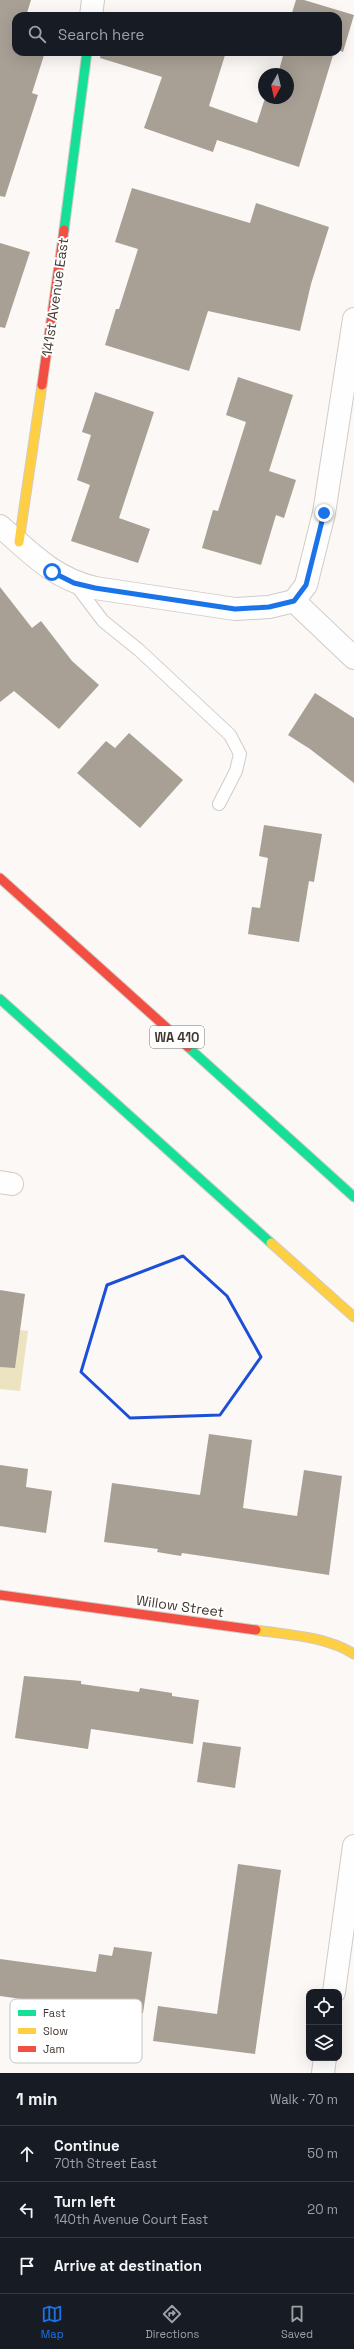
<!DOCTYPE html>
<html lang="en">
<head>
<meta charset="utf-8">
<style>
	:root { --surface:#171b24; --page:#242831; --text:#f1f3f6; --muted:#9ea1a6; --line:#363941; --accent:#1a73e8 }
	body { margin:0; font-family:"Space Grotesk",sans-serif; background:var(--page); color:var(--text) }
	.controls { position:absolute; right:12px; bottom:12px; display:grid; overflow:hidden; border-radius:8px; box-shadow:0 4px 16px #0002 }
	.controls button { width:36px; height:36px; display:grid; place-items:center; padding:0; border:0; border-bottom:1px solid var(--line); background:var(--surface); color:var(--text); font:20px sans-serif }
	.compass { position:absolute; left:258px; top:68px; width:36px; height:36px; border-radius:50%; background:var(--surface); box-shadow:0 4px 16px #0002; rotate:188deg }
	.stop { position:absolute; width:12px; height:12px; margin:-9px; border:3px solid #1a73e8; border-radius:50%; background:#fff }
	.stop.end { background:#1a73e8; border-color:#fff; box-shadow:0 1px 4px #0008 }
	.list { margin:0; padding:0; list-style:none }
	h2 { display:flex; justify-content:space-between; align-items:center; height:52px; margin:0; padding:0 16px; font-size:17px }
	h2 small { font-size:13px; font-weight:400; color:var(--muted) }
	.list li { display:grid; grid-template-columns:26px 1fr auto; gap:12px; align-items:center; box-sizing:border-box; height:56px; padding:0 16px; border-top:1px solid var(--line) }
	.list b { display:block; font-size:15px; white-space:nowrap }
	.list p { margin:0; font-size:13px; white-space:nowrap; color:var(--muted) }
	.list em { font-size:13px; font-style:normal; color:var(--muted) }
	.icon { flex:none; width:22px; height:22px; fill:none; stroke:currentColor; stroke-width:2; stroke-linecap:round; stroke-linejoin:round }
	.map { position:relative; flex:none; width:354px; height:2073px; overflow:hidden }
	.search { position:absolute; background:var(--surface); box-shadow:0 4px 16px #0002; left:12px; right:12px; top:12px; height:44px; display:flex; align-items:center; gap:10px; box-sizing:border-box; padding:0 14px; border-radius:12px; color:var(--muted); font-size:15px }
	.sheet { height:220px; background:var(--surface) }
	nav { display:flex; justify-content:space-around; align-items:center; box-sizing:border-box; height:56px; border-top:1px solid var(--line); background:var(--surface); font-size:11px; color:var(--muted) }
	nav a { display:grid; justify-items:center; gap:2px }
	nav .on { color:var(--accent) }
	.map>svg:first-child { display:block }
</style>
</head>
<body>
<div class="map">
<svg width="354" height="2073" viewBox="0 0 354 2073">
	<rect width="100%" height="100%" fill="#fbf8f5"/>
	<polygon fill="#ece3c0" points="3,1328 28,1331 20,1391 0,1389 0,1347"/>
	<g fill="#a8a095">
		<polygon points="0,0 31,0 26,16 16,16 16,52 45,52 32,93 38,95 5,197 0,196"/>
		<polygon points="296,0 304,0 354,15 343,52 338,50 338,16 291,16"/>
		<polygon points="101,52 226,52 209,106 257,123 265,98 288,98 288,74 278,74 284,52 334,52 299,167 217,140 213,152 144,128 162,77 100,58"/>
		<polygon points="132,188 250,223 256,203 329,227 311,284 300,331 208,311 189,371 105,345 116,309 119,309 138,249 115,242"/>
		<polygon points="0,243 30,252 5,328 0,327"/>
		<polygon points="238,377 293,395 269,471 296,480 284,518 276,515 261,565 202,548 213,510 218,511 246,422 226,415"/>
		<polygon points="95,392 154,412 119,518 150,529 138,563 71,541 90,485 77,480 91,435 82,432"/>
		<polygon points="0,587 32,628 41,621 72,661 99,685 59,729 14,691 0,702"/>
		<polygon points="315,693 354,718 354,783 310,749 288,735"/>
		<polygon points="129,733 183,780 140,828 77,773 106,741 115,748"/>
		<polygon points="264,825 322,834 314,882 309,881 299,942 248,934 252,907 260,908 268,858 259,856"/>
		<polygon points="0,1290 25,1294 15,1368 0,1367"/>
		<polygon points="209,1434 252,1440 243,1508 297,1516 304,1470 342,1476 329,1575 182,1553 181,1556 157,1552 158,1549 104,1542 112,1483 200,1495"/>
		<polygon points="0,1465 28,1469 26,1487 52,1491 46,1533 0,1526"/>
		<polygon points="24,1676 81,1681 81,1684 139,1692 140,1688 172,1693 172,1696 199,1700 193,1744 91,1729 88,1749 15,1738"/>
		<polygon points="203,1742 241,1747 235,1788 197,1782"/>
		<polygon points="238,1864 281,1870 255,2054 153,2041 158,2006 217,2014"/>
		<polygon points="114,1947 152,1952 143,2013 77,2003 76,2014 35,2008 36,2001 0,1996 0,1959 96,1972 99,1954 112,1956"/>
	</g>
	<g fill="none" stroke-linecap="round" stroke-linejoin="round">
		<g stroke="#d2cbc7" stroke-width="14">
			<polyline id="lane" points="75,584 103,621 139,650 230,735 240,754 236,771 219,804"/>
		</g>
		<g stroke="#d2cbc7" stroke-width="24">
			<g id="street">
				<polyline points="91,16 93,0"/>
				<path d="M0 526C31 553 53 578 95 588L235 609 269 607 294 601"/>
				<polyline points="294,601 306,585 324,513 354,319"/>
				<polyline points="294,601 354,658"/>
				<polyline points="0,1182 12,1184"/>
				<polyline points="334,1992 354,1846"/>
				<polyline points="323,2073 325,2058"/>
			</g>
		</g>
		<g stroke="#d2cbc7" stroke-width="11">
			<g id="fast">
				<polyline points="64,230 87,52"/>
				<polyline points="0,999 271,1243"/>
				<polyline points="188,1047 354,1197"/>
			</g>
		</g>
		<g stroke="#d2cbc7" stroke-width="11">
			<g id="slow">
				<polyline points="19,542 42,385"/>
				<polyline points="271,1243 354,1317"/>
				<path d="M256 1630C289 1635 325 1636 354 1654"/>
			</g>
		</g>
		<g stroke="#d2cbc7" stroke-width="11">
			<g id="jam">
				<polyline points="42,385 64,230"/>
				<polyline points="0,878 188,1047"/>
				<polyline points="0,1595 256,1630"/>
			</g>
		</g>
		<use href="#lane" stroke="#fefefe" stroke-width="12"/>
		<use href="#street" stroke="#fefefe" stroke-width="22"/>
		<use href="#fast" stroke="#16e098" stroke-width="9"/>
		<use href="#slow" stroke="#ffcf43" stroke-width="9"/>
		<use href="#jam" stroke="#f24e42" stroke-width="9"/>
	</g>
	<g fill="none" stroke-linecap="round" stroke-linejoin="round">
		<polyline stroke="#1a73e8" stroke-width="5" points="52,572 74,583 95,588 235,609 269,607 294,601 306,585 324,513"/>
	</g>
	<path fill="none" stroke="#1d4ed8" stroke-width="3" stroke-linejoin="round" d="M183 1256 227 1296 261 1357 220 1415 130 1418 81 1372 107 1285Z"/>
	<g text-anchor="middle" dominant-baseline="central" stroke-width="4" stroke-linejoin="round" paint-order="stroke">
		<rect fill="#fff" stroke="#7b746f" stroke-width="1" x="150" y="1026" width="54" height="22" rx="3"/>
		<g font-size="13" font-weight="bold" fill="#433831">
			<text x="177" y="1037">WA 410</text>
		</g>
		<g font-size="14" fill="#433831" stroke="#fff">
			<text transform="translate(55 297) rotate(-82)">141st Avenue East</text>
			<text transform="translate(180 1606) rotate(8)">Willow Street</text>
		</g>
	</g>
	<rect x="10" y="1999" width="132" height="64" rx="6" fill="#fff" stroke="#c7c3c1" stroke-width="1"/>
	<rect x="18" y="2010" width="18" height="6" fill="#16e098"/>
	<rect x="18" y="2028" width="18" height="6" fill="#ffcf43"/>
	<rect x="18" y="2046" width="18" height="6" fill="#f24e42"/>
	<g font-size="11" fill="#433831">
		<text x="43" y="2017">Fast</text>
		<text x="43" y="2035">Slow</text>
		<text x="43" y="2053">Jam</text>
	</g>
</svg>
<div class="controls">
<button><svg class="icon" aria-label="locate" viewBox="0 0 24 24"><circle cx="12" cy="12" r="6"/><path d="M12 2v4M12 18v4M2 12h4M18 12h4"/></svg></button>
<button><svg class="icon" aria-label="layers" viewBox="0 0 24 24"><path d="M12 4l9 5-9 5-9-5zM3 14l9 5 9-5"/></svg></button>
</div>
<svg class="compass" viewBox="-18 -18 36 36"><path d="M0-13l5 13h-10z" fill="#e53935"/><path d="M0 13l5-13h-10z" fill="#9ea1a6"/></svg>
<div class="stop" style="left:52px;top:572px"></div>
<div class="stop end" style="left:324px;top:513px"></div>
<div class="search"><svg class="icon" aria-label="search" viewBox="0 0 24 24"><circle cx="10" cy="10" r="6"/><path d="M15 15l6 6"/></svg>Search here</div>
</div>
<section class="sheet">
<h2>1 min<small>Walk · 70 m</small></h2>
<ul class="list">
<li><svg class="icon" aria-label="ahead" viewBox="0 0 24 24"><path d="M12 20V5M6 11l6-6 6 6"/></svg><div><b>Continue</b><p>70th Street East</p></div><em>50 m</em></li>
<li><svg class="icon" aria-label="left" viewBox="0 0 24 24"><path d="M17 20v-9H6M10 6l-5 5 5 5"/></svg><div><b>Turn left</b><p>140th Avenue Court East</p></div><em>20 m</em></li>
<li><svg class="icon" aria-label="arrive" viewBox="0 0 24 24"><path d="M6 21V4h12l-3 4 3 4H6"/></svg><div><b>Arrive at destination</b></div></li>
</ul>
</section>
<nav>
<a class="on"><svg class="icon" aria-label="map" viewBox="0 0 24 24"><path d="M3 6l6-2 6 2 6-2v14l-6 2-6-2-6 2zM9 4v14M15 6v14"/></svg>Map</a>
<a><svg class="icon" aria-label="directions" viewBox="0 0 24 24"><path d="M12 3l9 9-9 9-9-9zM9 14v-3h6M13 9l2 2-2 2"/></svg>Directions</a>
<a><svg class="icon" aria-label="saved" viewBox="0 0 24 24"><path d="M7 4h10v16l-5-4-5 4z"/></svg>Saved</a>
</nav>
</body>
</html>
